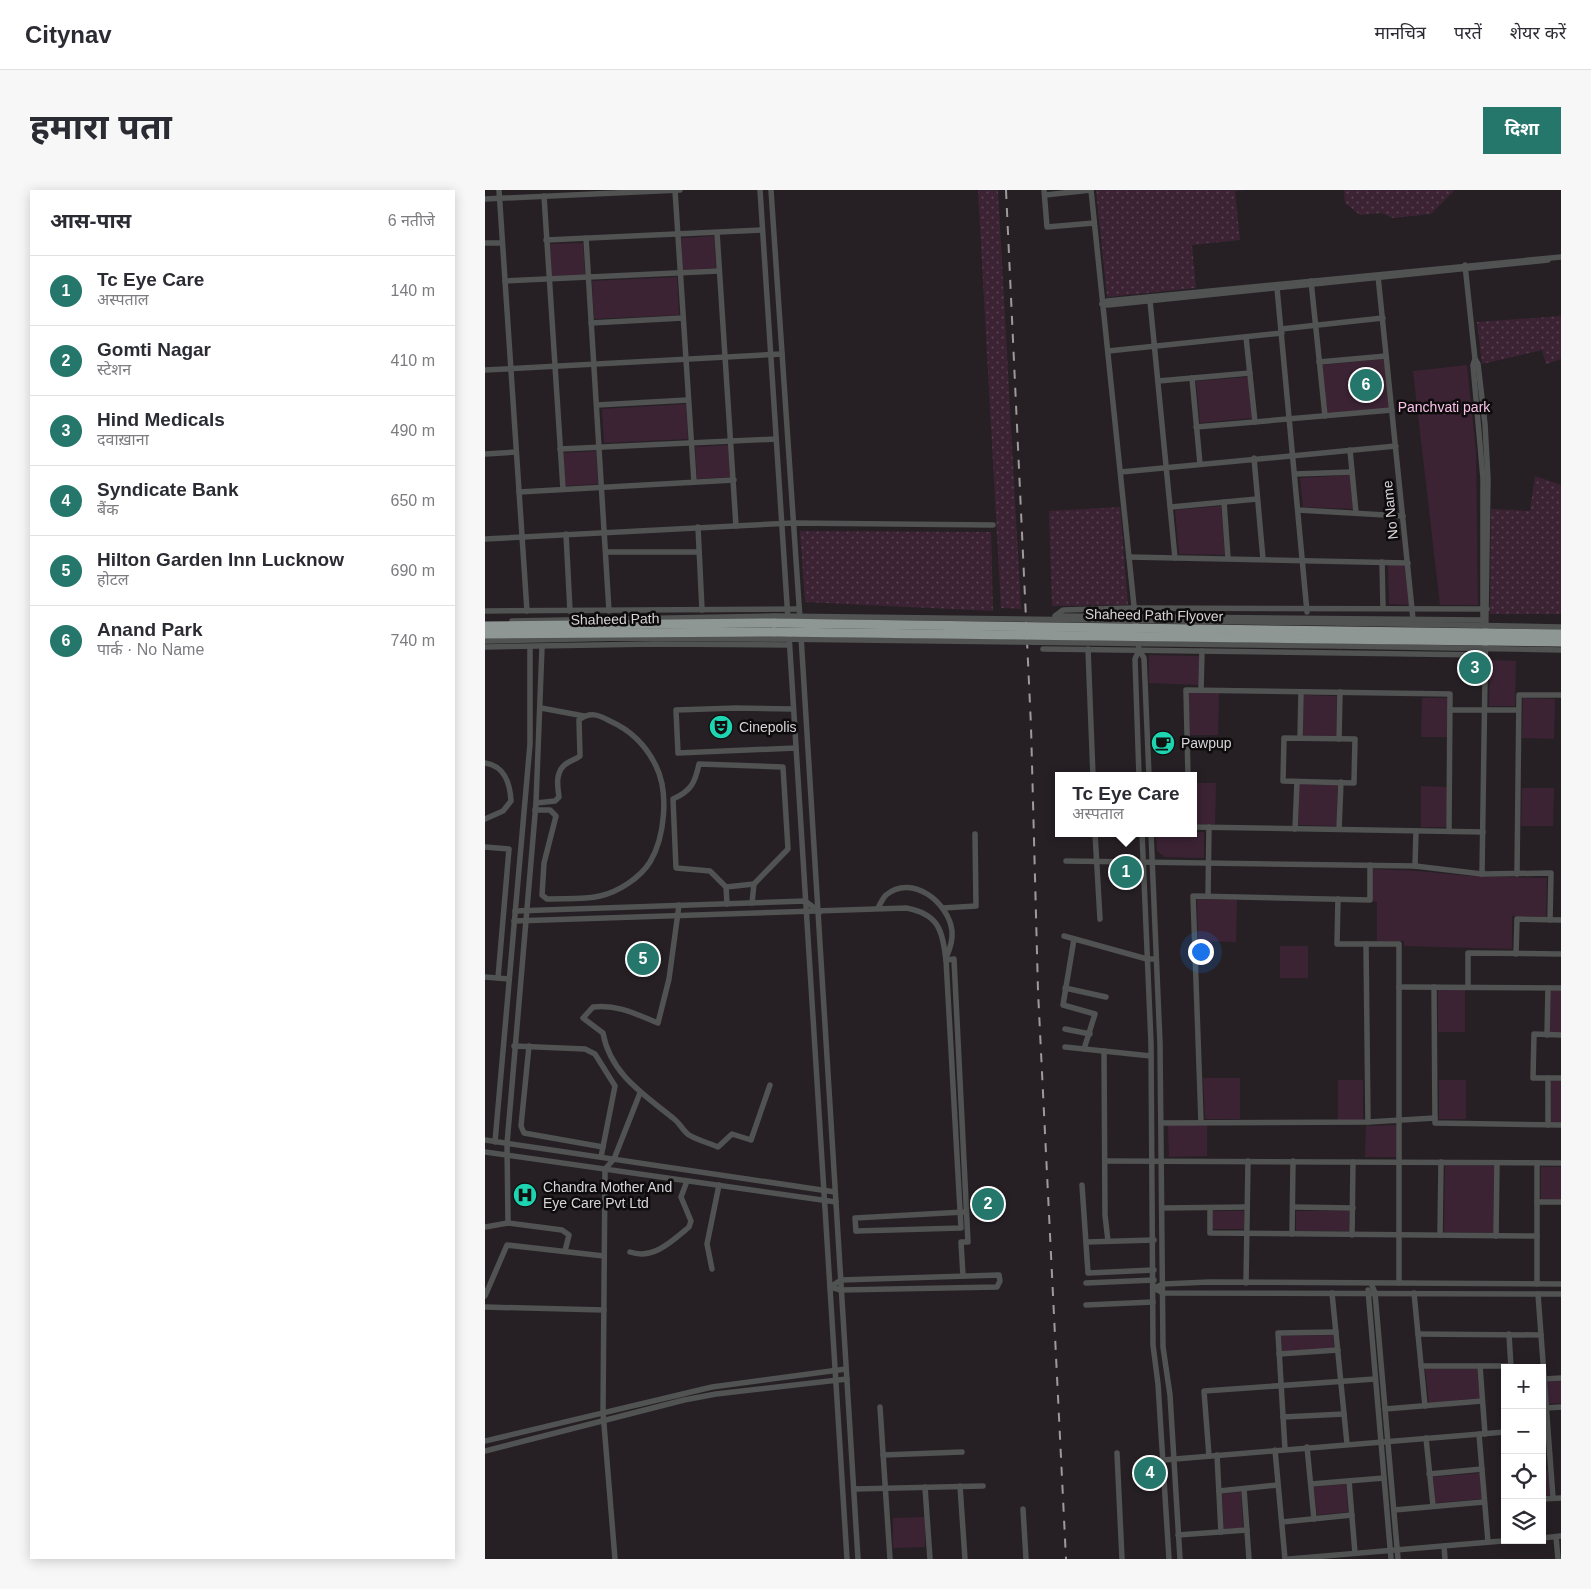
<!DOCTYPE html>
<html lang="hi">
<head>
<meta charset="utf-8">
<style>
	:root { --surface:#fff; --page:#f7f7f7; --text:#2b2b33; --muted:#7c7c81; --line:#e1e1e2; --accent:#25776c }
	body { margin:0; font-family:Helvetica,"Noto Sans Devanagari",sans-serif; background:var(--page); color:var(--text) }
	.controls { position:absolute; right:15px; bottom:15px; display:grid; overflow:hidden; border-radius:0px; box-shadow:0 2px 12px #0003 }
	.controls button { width:45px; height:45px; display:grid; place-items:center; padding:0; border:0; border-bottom:1px solid var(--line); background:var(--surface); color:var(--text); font:25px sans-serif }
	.you { position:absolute; left:715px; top:761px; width:18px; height:18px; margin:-12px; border:4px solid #fff; border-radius:50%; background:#1a73e8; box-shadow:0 0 0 8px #1a73e833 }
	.badge { display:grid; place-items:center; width:32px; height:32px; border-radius:50%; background:var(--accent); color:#fff; font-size:16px; font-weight:700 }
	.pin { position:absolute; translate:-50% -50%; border:2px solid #fff; box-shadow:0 1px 5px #0006 }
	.popup { position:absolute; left:570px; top:582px; width:142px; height:65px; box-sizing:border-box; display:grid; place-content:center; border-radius:0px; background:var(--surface); filter:drop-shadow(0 1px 4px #0005); font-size:16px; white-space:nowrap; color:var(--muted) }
	.popup b { font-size:19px; color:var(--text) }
	.popup::after { content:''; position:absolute; left:50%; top:100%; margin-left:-10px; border:10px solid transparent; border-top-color:var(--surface) }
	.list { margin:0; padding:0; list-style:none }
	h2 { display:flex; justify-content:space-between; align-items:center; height:65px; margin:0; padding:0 20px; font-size:21px }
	h2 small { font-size:16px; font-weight:400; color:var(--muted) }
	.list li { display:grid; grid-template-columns:32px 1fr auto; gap:15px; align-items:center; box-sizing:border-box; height:70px; padding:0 20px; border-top:1px solid var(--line) }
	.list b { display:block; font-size:19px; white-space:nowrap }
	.list p { margin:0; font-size:16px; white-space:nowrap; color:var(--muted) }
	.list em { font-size:16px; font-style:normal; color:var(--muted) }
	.icon { flex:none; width:28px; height:28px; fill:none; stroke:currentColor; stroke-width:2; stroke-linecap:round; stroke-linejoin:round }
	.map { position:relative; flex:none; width:1076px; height:1369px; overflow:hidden; border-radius:0px }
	header { display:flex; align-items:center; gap:30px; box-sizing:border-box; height:70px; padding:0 25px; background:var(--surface); border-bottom:1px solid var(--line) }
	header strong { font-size:24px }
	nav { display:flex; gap:28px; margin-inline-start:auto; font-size:18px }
	.intro { display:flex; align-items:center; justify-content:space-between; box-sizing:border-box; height:120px; padding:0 30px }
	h1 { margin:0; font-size:35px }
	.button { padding:12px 22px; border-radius:0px; background:var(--accent); color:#fff; font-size:18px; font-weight:700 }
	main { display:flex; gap:30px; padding:0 30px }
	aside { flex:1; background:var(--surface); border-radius:0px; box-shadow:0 2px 12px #0003 }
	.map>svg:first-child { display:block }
</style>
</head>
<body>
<header>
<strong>Citynav</strong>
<nav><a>मानचित्र</a><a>परतें</a><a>शेयर करें</a></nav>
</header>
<div class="intro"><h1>हमारा पता</h1><a class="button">दिशा</a></div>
<main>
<aside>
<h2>आस-पास<small>6 नतीजे</small></h2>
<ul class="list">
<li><span class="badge">1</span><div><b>Tc Eye Care</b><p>अस्पताल</p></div><em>140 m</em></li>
<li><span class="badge">2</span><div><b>Gomti Nagar</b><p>स्टेशन</p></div><em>410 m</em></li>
<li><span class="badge">3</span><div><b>Hind Medicals</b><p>दवाख़ाना</p></div><em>490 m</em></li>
<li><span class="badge">4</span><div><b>Syndicate Bank</b><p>बैंक</p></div><em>650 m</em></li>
<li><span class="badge">5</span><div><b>Hilton Garden Inn Lucknow</b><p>होटल</p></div><em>690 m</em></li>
<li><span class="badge">6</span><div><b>Anand Park</b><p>पार्क · No Name</p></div><em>740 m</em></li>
</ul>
</aside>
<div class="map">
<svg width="1076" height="1369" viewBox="0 0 1076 1369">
	<defs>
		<pattern id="grass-dots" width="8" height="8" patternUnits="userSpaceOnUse" patternTransform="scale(1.25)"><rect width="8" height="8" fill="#3b2334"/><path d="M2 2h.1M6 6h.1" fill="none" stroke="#574251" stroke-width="1.8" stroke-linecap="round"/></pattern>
	</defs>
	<rect width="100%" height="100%" fill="#262024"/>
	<g fill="url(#grass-dots)">
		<polygon points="493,0 513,0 536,419 516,418"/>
		<polygon points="611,0 762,0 750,1 755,50 707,55 711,98 622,107"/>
		<polygon points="859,0 969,0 969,1 946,24 908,28 897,23 875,25 860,13"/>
		<polygon points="1076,126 1076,169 1061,174 1057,160 997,174 992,132"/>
		<polygon points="1050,286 1076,295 1076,424 1005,424 1006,319 1045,321"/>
		<polygon points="635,317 643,415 567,416 564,321"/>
		<polygon points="315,341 506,342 508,421 320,412"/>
	</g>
	<g fill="#3b2334">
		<polygon points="229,46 231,78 197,80 196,48"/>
		<polygon points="98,53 100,85 66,86 64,54"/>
		<polygon points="192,87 194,125 109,129 107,91"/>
		<polygon points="900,169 904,218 842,223 837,175"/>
		<polygon points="982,175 991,262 993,415 955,415 928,181"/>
		<polygon points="763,187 767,228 715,233 711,191"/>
		<polygon points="201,214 203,249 119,253 117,219"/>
		<polygon points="244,255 246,287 212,289 210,257"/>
		<polygon points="111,261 113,294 80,296 78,263"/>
		<polygon points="865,285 868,319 818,317 815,288"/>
		<polygon points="736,316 740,365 694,364 690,320"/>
		<polygon points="903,374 921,376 925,415 904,414"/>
		<polygon points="664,465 714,466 714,495 664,493"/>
		<polygon points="1005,470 1031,471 1030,516 1004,516"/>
		<polygon points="704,503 734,503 733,545 703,545"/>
		<polygon points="818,505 852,506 851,546 818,545"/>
		<polygon points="937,508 963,508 962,547 936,547"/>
		<polygon points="1038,508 1070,509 1069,549 1037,548"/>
		<polygon points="709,593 731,593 730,634 709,634"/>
		<polygon points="814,594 853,595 852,636 813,635"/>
		<polygon points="936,596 962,597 961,637 936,637"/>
		<polygon points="1037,598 1069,598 1068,636 1036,636"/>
		<polygon points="709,642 719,642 719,668 680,667 672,661 671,644"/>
		<polygon points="887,679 933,681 984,686 1062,688 1061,727 1027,726 1027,759 919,756 919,751 892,751 892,712 887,711"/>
		<polygon points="712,709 752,710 751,752 713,751"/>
		<rect x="795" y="756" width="28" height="32"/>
		<rect x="953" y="800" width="27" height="42"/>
		<rect x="1065" y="801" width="11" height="42"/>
		<polygon points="718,888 755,888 755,929 720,929"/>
		<rect x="853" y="890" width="25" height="40"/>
		<rect x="954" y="890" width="27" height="39"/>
		<polygon points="1066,891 1076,891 1076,933 1065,932"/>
		<polygon points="683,935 722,935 722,966 684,967"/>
		<polygon points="911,935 911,967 880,967 881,936"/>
		<polygon points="960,975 1010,976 1009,1043 959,1042"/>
		<polygon points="1056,977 1076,977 1076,1009 1056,1010"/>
		<rect x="728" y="1021" width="31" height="18"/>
		<rect x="811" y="1021" width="53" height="20"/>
		<polygon points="848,1145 849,1158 797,1162 796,1146"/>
		<polygon points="940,1179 992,1179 995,1208 944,1213"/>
		<polygon points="1076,1191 1076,1213 1063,1214 1062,1192"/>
		<polygon points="1057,1280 1063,1280 1065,1305 1057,1306"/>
		<polygon points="995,1283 997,1309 950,1313 948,1287"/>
		<polygon points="861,1294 863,1322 832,1325 829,1297"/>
		<polygon points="756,1302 758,1338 739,1339 737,1304"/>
		<polygon points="440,1327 440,1357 408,1358 408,1328"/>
	</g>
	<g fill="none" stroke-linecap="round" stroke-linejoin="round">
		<g stroke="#505352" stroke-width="5.5">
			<polyline points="14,0 42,421"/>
			<polyline points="190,0 209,292"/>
			<polyline points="275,0 303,429"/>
			<polyline points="286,0 315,429"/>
			<polyline points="559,0 562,37 609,33"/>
			<polyline points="606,0 651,435"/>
			<polyline points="560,5 606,0"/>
			<polyline points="59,6 78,299"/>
			<polyline points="0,9 195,0"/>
			<polyline points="232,43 251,336"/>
			<polyline points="101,48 124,421"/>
			<polyline points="61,50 277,40"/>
			<polyline points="0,53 17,53"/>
			<polyline points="980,75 990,169 993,174 1000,234 1003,289 997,684"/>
			<polyline points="893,86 928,429"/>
			<polyline points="20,91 234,81"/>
			<polyline points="826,91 840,226"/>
			<polyline points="792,98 822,422"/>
			<polyline points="665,111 690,368"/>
			<polyline points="617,114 622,111 1076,67"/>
			<polyline points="617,114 623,115 1063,70"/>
			<polyline points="106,133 198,128"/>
			<polyline points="796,139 898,128"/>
			<polyline points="761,147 770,232"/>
			<polyline points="623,161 797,143"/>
			<polyline points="990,169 988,175 998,288 998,432"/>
			<polyline points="834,172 901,166"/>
			<polyline points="0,180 297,164"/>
			<polyline points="707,188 715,274"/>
			<polyline points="673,191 765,183"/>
			<polyline points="112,215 203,210"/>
			<polyline points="711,237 907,220"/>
			<polyline points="75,259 291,249"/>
			<polyline points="865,260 871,323"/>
			<polyline points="0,264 31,262"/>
			<polyline points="769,268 778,369"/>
			<polyline points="636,282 911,256"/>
			<polyline points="810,284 867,282"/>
			<polyline points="34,302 249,290"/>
			<polyline points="739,312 743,368"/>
			<polyline points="686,317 772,309"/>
			<polyline points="813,320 918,326"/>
			<polyline points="213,337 217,420"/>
			<polyline points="81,344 85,421"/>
			<polyline points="0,349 308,333 508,335"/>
			<polyline points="121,362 214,362"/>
			<polyline points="644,367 923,373"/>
			<polyline points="897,372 898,418"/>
			<polyline points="0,421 314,419"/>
			<polyline points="570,426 578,420 649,418 1002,419"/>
			<polyline points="571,426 997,430"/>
			<polyline points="27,431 290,426"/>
			<polyline points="853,433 1076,437"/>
			<polyline points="304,445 362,1369"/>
			<polyline points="316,446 373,1369"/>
			<polyline points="653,450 654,460 659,468 664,586"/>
			<polyline points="0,451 135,448 289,449"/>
			<polyline points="854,456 1076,460"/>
			<polyline points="0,457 170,454 304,455"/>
			<polyline points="558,459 1000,465"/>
			<polyline points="603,459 608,586"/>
			<polyline points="654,460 650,469 654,586"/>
			<polyline points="716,500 717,461"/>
			<polyline points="56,518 99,526"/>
			<polyline points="308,519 251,518 191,520 193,563 311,558"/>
			<polyline points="965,520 1033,520"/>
			<polygon points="799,548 870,549 869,593 798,591"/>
			<polyline points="815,548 816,502"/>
			<polyline points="854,549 855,502"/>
			<path d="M0 573C20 576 25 593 26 611L18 621 0 629"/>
			<polyline points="703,586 701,500 965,504 964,641"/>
			<path d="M50 620H65L71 626 59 673 57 705 62 709C79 708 98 710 115 706 133 702 155 688 165 672 180 647 184 602 171 576 161 555 145 540 125 531 114 525 105 521 94 530L95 566C91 569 88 570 84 572 70 579 72 594 74 607L70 611 51 613"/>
			<polyline points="708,637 998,642"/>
			<polyline points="810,639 812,592"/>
			<polyline points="854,639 856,592"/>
			<polyline points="610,643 615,729"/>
			<polyline points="657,643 666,853 668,1155 673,1194 684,1369"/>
			<polyline points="666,643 675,853 678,1157 685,1205 695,1369"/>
			<polyline points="0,657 24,659 13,788"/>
			<polyline points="581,671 930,676 997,684 1066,683 1065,730"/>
			<polyline points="930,676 931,641"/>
			<polyline points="1032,684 1034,505 1076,505"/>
			<path d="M241 697 269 694 303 659 298 577 214 574C210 593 206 601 188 609L191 678 225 681 241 697 242 714"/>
			<polyline points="723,706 724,637"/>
			<polyline points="853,709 852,754 914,754 914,1093"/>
			<polyline points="267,713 269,694"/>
			<path d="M194 715 184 789 173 833C151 824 132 814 108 817L98 828 118 843C125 883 158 904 188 928 194 932 198 941 204 945 212 950 224 953 233 957L247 944 266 950 285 895"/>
			<path d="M393 718C395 714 398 708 401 705 427 683 464 713 467 741 468 751 465 759 461 768"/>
			<polyline points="458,718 491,716 490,644"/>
			<polyline points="30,721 320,711 335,722"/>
			<path d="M29 731 421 718C454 724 457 740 461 770"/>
			<polyline points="579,746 662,769 671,769"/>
			<polyline points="589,749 578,815 610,824 599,859"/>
			<polyline points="881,754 883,932"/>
			<polyline points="1031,764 1032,729 1076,730"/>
			<polyline points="461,770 469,769 483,1052 476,1052 478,1086"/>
			<polyline points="0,787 24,789"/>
			<polyline points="914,797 1076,798"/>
			<polyline points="949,797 950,933 1076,935"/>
			<polyline points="983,797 983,763 1076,764"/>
			<polyline points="580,798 621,807"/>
			<polyline points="580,839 605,844"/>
			<polyline points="1062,845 1063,798"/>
			<polyline points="1076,845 1049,844 1048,888 1076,888"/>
			<polyline points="29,856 100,859 110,864 130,896 116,967"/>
			<polyline points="44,856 36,936 39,943 118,957"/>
			<polyline points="580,857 666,866"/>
			<polyline points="619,861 620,1025 623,1051"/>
			<polyline points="1063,888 1063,935"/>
			<polyline points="716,932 708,706 885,710 885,675"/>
			<polyline points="676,933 883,932 950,928"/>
			<polyline points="0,950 350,1002"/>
			<polyline points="10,952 45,554 45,457"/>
			<polyline points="0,962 351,1012"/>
			<polyline points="620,971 1076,973"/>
			<polyline points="1052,973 1052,1094"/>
			<polyline points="597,995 603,1083 669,1080"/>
			<polyline points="1052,1012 1076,1012"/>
			<polyline points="808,1017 868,1018"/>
			<polyline points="677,1018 762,1017"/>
			<polyline points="725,1018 725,1043 1052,1046"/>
			<polyline points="23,1033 22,954 51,613 57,457"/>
			<polyline points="0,1037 23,1033 77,1040 84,1045 80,1061"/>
			<polyline points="371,1041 370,1028 479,1022"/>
			<polyline points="807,1044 808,971"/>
			<polyline points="867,1045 868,972"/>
			<polyline points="955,1045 956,972"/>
			<polyline points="1011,1046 1012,973"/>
			<polyline points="602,1052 669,1050"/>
			<path d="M145 1062C168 1070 186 1052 204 1037L206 1031 196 1007 202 991"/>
			<polyline points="227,1079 222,1054 234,995"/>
			<polygon points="514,1085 515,1091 512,1097 356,1100 345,1097 356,1090"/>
			<polyline points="601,1093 669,1090"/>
			<polyline points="761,1093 763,971"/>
			<polyline points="886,1093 890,1103 913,1369"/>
			<polyline points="669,1098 678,1103 1076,1104"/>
			<polyline points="669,1098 678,1094 724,1092 1076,1094"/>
			<polyline points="883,1100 906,1369"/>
			<polyline points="847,1103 862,1254"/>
			<polyline points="929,1103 940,1216"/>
			<polyline points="1053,1104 1068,1308"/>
			<polyline points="0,1106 22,1055 119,1066"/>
			<polyline points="601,1115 668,1112"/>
			<polyline points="0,1117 119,1120"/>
			<polyline points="933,1144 1056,1145"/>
			<polyline points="1024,1144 1026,1178"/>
			<polyline points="794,1164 853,1160"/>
			<polyline points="936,1176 1026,1176"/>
			<polyline points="995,1176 1000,1244"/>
			<polyline points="1059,1189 1076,1188"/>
			<polyline points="395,1217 405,1369"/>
			<polyline points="1061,1218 1076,1217"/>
			<polyline points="900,1219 997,1211"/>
			<polyline points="798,1227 859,1224"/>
			<polyline points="994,1244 1003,1352"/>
			<polyline points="941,1248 948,1316"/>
			<polyline points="0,1251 227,1197 361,1179"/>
			<polyline points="822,1257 829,1329"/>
			<polyline points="800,1259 793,1143 851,1142"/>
			<polyline points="790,1260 800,1369"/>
			<polyline points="0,1261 199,1210 231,1204 362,1189"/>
			<polyline points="632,1263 637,1369"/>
			<polyline points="398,1265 477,1262"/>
			<polyline points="732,1265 736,1342"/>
			<polyline points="724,1266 719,1201 890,1189"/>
			<polyline points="678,1270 1020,1242"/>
			<polyline points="944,1284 997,1279"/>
			<polyline points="864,1291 870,1363"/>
			<polyline points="826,1294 899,1288"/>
			<polyline points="475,1296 480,1369"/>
			<polyline points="440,1297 445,1369"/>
			<polyline points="369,1299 498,1296"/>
			<polyline points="759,1299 764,1369"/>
			<polyline points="734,1301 793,1295"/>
			<polyline points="1057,1309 1076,1308"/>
			<polyline points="538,1319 541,1369"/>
			<polyline points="909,1320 999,1312"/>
			<polyline points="797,1332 867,1325"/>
			<polyline points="693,1345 762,1340"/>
			<polyline points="1071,1347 1073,1369"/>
			<polyline points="1057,1348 1076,1346"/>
			<polyline points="959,1356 960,1369"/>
			<polyline points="130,1369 118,1222 120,979 129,969 155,903"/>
			<polyline points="804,1369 1029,1350"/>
		</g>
		<g stroke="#8e9794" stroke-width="9">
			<polyline points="0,436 289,433"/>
			<polyline points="0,444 289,442"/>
		</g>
		<polyline stroke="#9d999c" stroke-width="2" stroke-dasharray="9 9" stroke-linecap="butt" points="521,0 546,536 553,801 581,1369"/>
		<g stroke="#505352" stroke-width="5.5">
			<polyline points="290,426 853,433"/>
			<polyline points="289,449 854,456"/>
			<polyline points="371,1041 476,1038 461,770"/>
		</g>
		<g stroke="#8e9794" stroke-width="9">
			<polyline points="289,433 1076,444"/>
			<polyline points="289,442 1076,452"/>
		</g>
	</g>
	<defs>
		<g id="theatre-disc" transform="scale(1.25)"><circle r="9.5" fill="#1dd5b1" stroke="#0d0b0c"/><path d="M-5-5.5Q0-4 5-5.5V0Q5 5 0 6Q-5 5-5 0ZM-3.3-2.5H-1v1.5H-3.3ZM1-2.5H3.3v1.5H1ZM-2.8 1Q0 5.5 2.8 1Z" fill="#111"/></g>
		<g id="cafe-disc" transform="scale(1.25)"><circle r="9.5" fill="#1dd5b1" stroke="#0d0b0c"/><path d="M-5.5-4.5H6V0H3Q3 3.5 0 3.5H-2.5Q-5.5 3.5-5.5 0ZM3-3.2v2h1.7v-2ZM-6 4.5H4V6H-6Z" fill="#111"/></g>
		<g id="hospital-disc" transform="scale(1.25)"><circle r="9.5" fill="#1dd5b1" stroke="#0d0b0c"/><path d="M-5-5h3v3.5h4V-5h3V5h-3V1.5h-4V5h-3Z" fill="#111"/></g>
	</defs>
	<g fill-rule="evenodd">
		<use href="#theatre-disc" x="236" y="537"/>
		<use href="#cafe-disc" x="678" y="553"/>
		<use href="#hospital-disc" x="40" y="1005"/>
	</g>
	<g text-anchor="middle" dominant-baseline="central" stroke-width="5" stroke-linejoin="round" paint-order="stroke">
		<g font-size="14" fill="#f9c1e8" stroke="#0d0b0c">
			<text x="959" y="217">Panchvati park</text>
		</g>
		<g font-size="14" fill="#d8d4d7" stroke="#0d0b0c">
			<text transform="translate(905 320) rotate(-96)">No Name</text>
			<text transform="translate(669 425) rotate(1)">Shaheed Path Flyover</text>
			<text transform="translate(130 429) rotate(-1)">Shaheed Path</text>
		</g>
		<g font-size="14" fill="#d8d4d7" stroke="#0d0b0c" text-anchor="start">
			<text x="254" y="537">Cinepolis</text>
			<text x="696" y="553">Pawpup</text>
			<text x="58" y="997">Chandra Mother And<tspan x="58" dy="16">Eye Care Pvt Ltd</tspan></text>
		</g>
	</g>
</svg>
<div class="controls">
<button>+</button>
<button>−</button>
<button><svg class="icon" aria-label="locate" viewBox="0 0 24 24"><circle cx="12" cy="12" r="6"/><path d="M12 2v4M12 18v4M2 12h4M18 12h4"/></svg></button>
<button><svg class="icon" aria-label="layers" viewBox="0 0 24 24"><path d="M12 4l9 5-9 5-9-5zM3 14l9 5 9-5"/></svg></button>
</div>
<div class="you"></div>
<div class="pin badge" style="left:641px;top:682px">1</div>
<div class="popup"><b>Tc Eye Care</b>अस्पताल</div>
<div class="pin badge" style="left:503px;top:1014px">2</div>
<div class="pin badge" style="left:990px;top:478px">3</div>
<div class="pin badge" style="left:665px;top:1283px">4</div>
<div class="pin badge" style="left:158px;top:769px">5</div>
<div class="pin badge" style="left:881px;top:195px">6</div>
</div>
</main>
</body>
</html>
